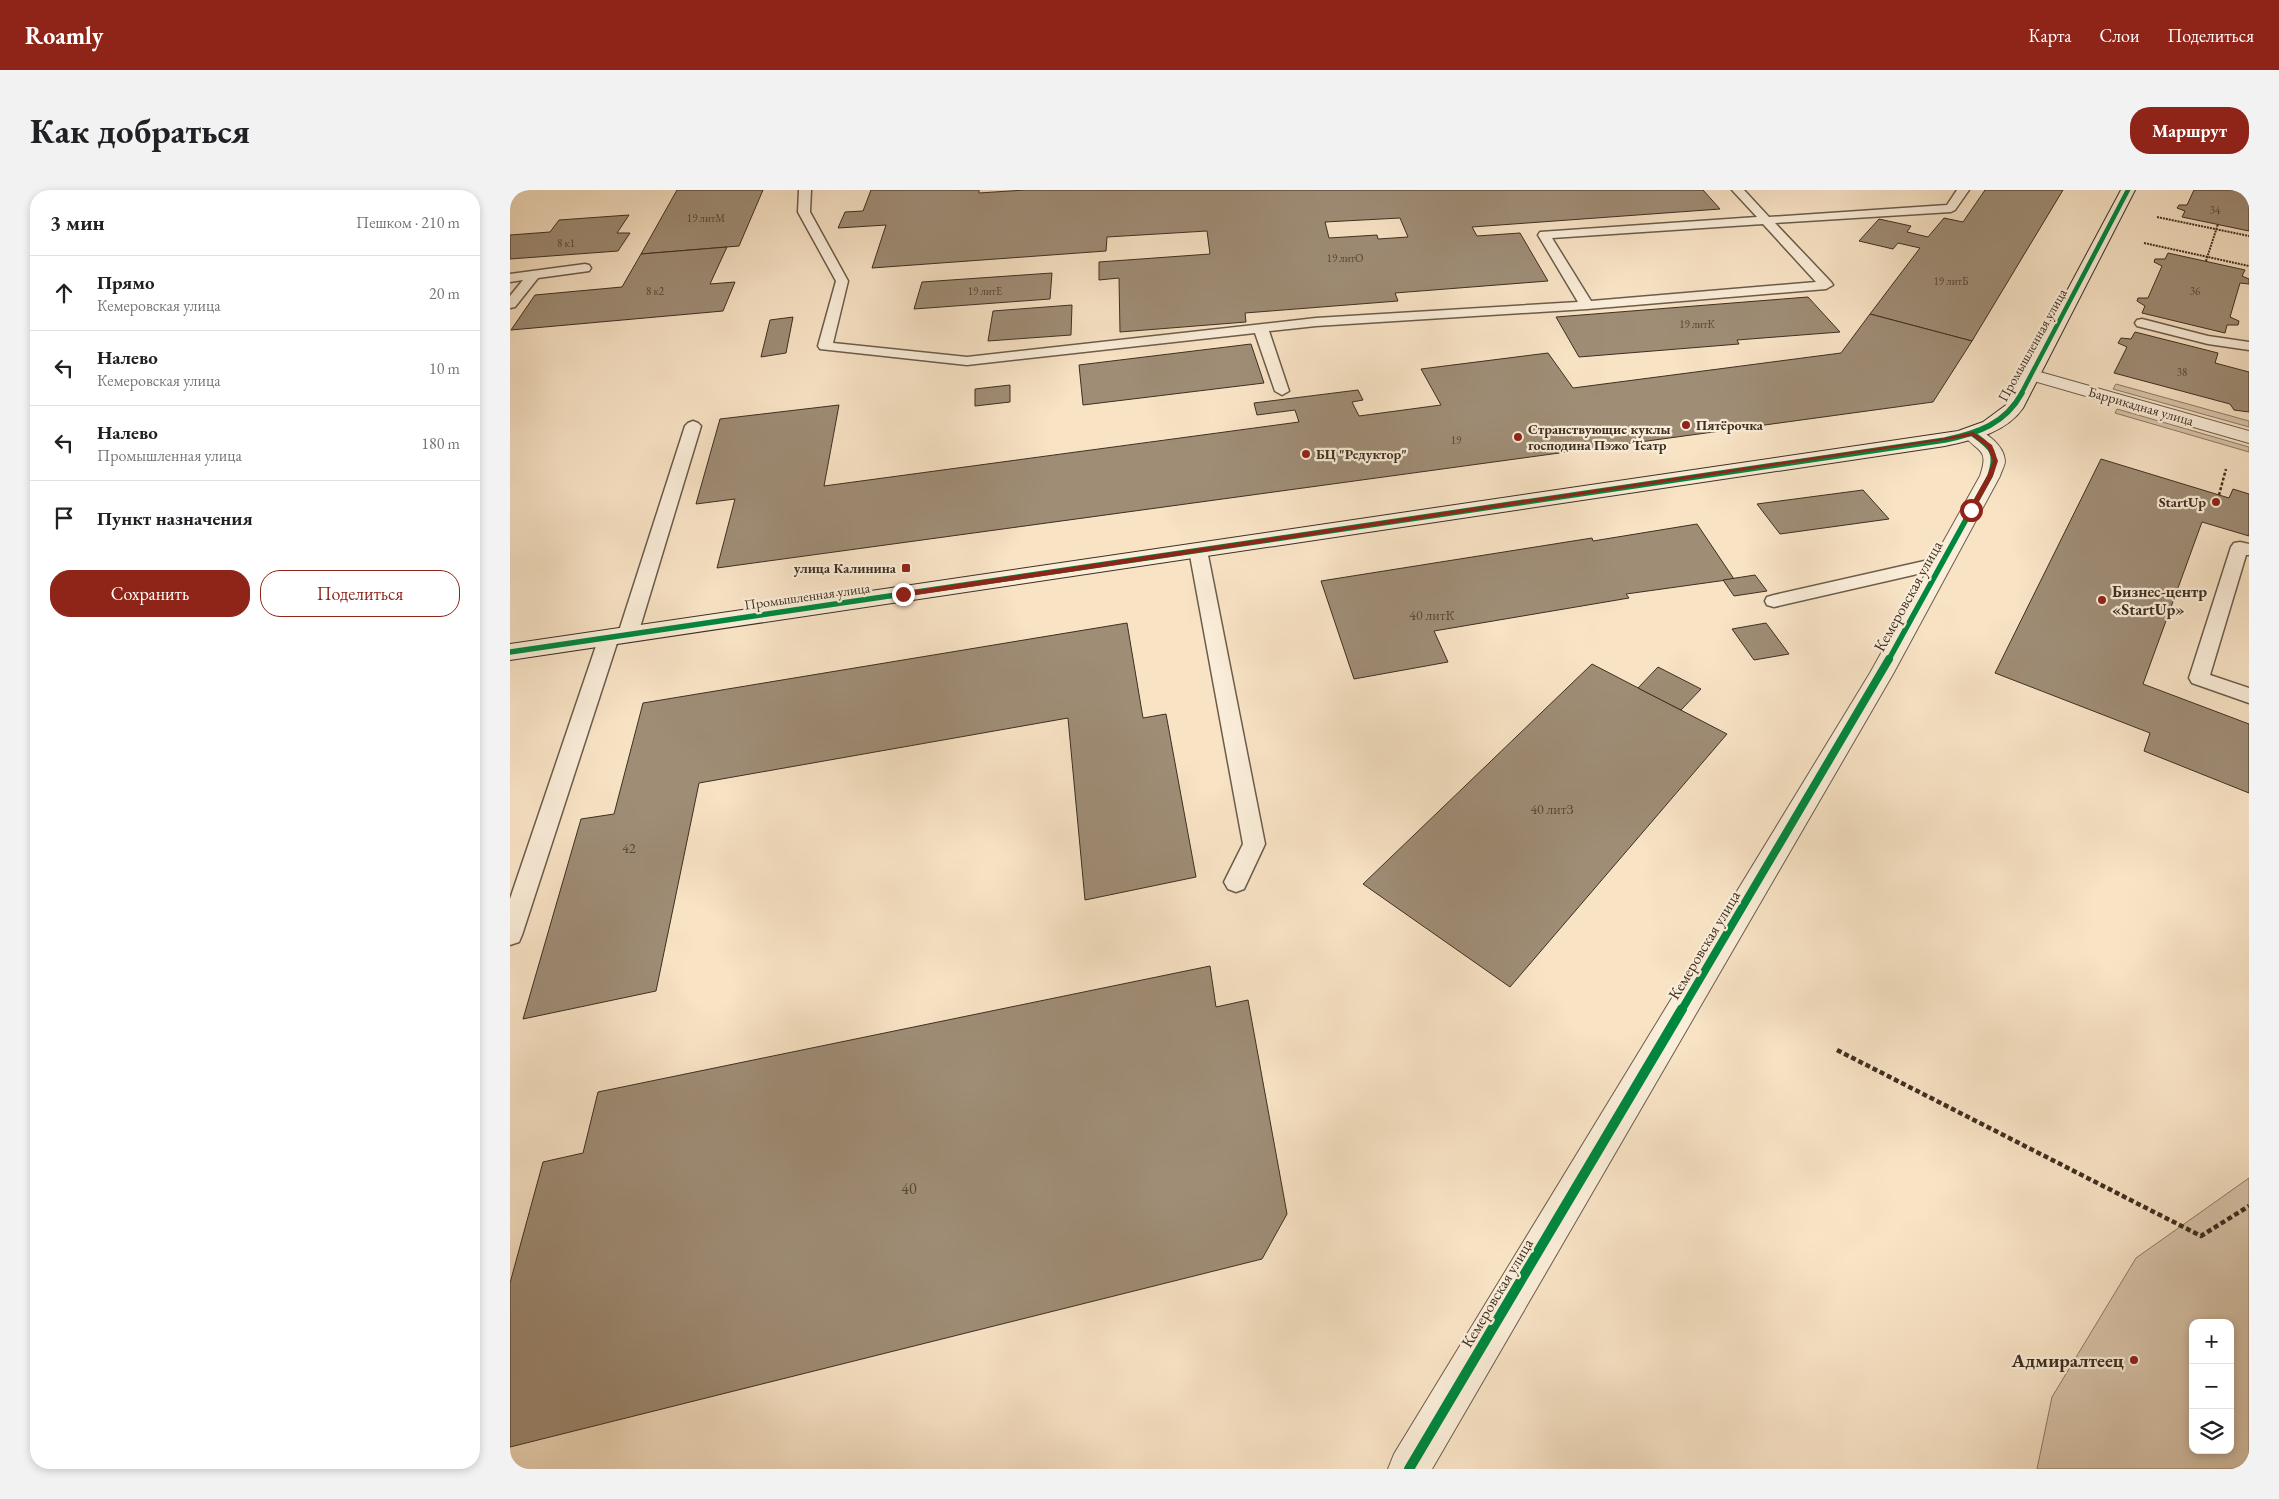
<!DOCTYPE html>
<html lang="ru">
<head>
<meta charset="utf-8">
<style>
	:root { --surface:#fff; --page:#f2f2f2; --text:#202124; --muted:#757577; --line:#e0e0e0; --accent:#8f2418 }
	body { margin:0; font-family:"EB Garamond",serif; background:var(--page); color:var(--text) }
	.controls { position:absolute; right:15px; bottom:15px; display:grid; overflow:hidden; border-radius:10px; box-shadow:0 2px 8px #0003 }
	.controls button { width:45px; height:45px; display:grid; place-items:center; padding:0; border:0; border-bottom:1px solid var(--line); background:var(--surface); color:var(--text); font:25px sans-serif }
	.stop { position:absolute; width:15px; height:15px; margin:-11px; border:4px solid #8f2418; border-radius:50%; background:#fff }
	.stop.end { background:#8f2418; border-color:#fff; box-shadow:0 1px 5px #0008 }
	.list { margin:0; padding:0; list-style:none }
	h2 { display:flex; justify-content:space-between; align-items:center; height:65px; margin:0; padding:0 20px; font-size:21px }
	h2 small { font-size:16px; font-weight:400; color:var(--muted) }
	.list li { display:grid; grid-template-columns:32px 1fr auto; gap:15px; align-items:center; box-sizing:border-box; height:75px; padding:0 20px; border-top:1px solid var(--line) }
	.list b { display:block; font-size:19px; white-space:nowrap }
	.list p { margin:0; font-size:16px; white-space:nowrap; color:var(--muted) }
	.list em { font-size:16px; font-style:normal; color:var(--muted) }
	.actions { display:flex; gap:10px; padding:15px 20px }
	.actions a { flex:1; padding:11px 0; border:1px solid var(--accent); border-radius:20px; text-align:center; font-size:18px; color:var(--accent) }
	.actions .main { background:var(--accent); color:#fff }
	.icon { flex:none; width:28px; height:28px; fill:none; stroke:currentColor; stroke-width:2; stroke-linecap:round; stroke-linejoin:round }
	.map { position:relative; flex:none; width:1739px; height:1279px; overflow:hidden; border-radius:20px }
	header { display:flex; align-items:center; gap:30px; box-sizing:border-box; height:70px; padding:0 25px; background:var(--accent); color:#fff }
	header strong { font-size:24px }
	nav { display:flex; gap:28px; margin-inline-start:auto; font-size:18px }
	.intro { display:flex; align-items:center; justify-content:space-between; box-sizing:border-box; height:120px; padding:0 30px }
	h1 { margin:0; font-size:35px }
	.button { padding:12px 22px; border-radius:20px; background:var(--accent); color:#fff; font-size:18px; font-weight:700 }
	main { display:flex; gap:30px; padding:0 30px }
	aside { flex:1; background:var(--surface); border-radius:20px; box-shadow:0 2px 8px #0003 }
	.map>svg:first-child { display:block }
</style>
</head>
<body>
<header>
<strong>Roamly</strong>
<nav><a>Карта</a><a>Слои</a><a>Поделиться</a></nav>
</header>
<div class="intro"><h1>Как добраться</h1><a class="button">Маршрут</a></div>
<main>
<aside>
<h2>3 мин<small>Пешком · 210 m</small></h2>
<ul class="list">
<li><svg class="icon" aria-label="ahead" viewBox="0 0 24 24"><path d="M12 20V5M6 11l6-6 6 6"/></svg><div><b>Прямо</b><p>Кемеровская улица</p></div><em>20 m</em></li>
<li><svg class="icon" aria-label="left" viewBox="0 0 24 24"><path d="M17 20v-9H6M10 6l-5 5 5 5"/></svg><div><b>Налево</b><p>Кемеровская улица</p></div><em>10 m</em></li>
<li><svg class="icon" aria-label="left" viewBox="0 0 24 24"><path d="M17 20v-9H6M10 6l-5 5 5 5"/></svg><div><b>Налево</b><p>Промышленная улица</p></div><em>180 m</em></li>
<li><svg class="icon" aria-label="arrive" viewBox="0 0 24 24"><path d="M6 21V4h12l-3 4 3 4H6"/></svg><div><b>Пункт назначения</b></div></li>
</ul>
<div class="actions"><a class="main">Сохранить</a><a>Поделиться</a></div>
</aside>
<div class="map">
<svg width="1739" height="1279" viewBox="0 0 1739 1279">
	<rect width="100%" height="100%" fill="#f8e3c5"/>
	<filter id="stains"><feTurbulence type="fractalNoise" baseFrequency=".004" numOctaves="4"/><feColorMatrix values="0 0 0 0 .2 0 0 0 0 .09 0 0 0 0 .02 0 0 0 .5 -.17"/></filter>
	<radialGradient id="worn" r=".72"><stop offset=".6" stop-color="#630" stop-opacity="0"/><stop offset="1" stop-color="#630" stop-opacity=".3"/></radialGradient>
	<g fill="#d8c4a9" stroke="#8b7a65" fill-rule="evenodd">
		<polygon points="1606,194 1739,231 1739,237 1603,199"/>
		<polygon points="1607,219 1739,257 1739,262 1605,223"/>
		<path d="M1739 988V1279H1527L1542 1207 1626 1068ZM1683 1133H1720V1260H1683Z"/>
	</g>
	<g fill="#9f8d76" stroke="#3e2f21" fill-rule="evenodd">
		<polygon points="167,0 253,0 229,56 131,64"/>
		<path d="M361 0H469V3L515 0H1193L1210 19 962 37 967 46 1010 43 1038 91 885 103 888 111 735 123 736 132 610 142 609 88 589 90V72L700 64 697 41 597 47 596 61 362 78 376 35 328 38 335 22 353 21ZM890 28 898 47 868 49 867 45 819 48 815 32Z"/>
		<polygon points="1475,0 1553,0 1462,151 1360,124 1410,58 1388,53 1383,59 1349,51 1369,29 1401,36 1397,42 1418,47 1434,28 1453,32"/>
		<polygon points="1684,0 1739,0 1739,41 1672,27 1675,21 1667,18 1669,15 1677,15"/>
		<polygon points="119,25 107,43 120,43 108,61 0,69 0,45 40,42 49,30"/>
		<polygon points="217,57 200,94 225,92 213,121 1,140 25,105 112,97 131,64"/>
		<polygon points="1658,63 1735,80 1732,86 1739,89 1739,94 1730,93 1720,127 1729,131 1728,135 1717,135 1715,143 1632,123 1635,116 1627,111 1628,108 1638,108 1652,76 1644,72 1645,69 1655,69"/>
		<polygon points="542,83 540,109 404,119 412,92"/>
		<polygon points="1298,107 1330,142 1227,150 1229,154 1069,167 1046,127"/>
		<polygon points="562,115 561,145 478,151 483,121"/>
		<polygon points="1360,124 1462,151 1423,212 207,378 225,309 186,314 210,229 329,215 314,296 789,232 785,220 747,225 744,213 848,200 853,210 842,212 849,226 931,215 911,179 1038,163 1063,198 1331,163"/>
		<polygon points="283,127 276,163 251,167 260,130"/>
		<polygon points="1625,142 1708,163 1705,173 1739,182 1739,222 1724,220 1720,214 1604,183 1617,157 1608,153 1611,148 1621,149"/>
		<polygon points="741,154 754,193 573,215 569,175"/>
		<polygon points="500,195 500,212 465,216 465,199"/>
		<polygon points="1591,269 1719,308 1723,299 1739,304 1739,346 1692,332 1633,494 1739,534 1739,603 1634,561 1640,543 1485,483"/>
		<polygon points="1353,300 1379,329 1270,344 1247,314"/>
		<polygon points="1187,334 1224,389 1116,404 1119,408 924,441 938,472 844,489 811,391 1082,348 1083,351"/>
		<polygon points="1245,385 1257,401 1224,406 1213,390"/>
		<polygon points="617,433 633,528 656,524 686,687 575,710 558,528 189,593 146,801 13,829 71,629 104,624 133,513"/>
		<polygon points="1256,433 1279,464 1244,470 1222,439"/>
		<polygon points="1082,474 1217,544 1000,797 853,694"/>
		<polygon points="1148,477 1191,499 1171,520 1128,498"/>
		<polygon points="700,776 706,817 738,810 777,1024 752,1069 0,1257 0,1093 33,972 73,963 88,902"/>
	</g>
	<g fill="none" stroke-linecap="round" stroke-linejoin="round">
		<g stroke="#6c5c4a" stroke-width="3">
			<g id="lane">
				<path d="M289 0H301L300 22 338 91 323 153 457 167 806 128 1068 112 1028 45 1030 42 1247 27 1222 0H1234L1259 27 1437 15 1447 0H1459L1445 20 1441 22 1265 33 1321 92 1323 95 1316 99 1077 119 806 136 759 141 779 201 772 205 765 201 745 143 457 175 310 159 308 156 326 91 288 22ZM1253 34 1306 92 1081 111 1042 48Z"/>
				<polygon points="75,74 79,75 81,78 79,81 28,88 5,117 0,118 0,106 13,90 0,92 0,84"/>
				<polygon points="1632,129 1698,146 1739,152 1739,160 1698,154 1627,136 1625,133 1627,130"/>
				<polygon points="183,231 188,233 191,236 128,444 125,449 118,450 111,449 108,444 175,236 178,233"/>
				<polygon points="1730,352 1739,354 1739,365 1736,365 1700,485 1739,498 1739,513 1682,493 1679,488 1721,357 1724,353"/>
				<polygon points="688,355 694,356 697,360 755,654 734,699 726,702 718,699 714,692 733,654 679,360 682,356"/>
				<polygon points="1432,367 1438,369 1441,373 1438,377 1264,417 1257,415 1255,411 1257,407 1264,405"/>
				<polygon points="99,441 106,442 109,447 12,745 9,752 0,755 0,709 89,447 92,442"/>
			</g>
		</g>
		<g stroke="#6c5c4a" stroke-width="2">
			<g id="street">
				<polygon points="1523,180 1739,241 1739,253 1517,189 1514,185 1517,181"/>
				<path d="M1463 238C1476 242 1494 255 1495 271 1495 275 1491 282 1490 286L1383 484 922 1279H878L884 1264 1360 483 1470 286C1480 257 1467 263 1453 244L1456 240Z"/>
			</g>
		</g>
		<g stroke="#3e2f21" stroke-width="2">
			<path id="secondary" d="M1611 0H1625L1513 218C1496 243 1462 250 1435 256L0 470V454L1448 241 1473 232 1496 215Z"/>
		</g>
		<g stroke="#3e2f21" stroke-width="2" stroke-dasharray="2 1" stroke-linecap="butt">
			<polyline points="1647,27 1739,46"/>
			<polyline points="1634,53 1739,76"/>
			<polyline points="1696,71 1708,34"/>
		</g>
		<polyline stroke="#3e2f21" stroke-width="2.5" stroke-dasharray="3 2" stroke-linecap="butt" points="1709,305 1716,279"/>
		<polyline stroke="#3e2f21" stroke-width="4.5" stroke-dasharray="5 3" stroke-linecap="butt" points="1327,860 1691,1046 1739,1016"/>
		<use href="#lane" fill="#faedd9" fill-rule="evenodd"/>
		<use href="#street" fill="#faedd9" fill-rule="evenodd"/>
		<use href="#secondary" fill="#faedd9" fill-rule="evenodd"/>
		<g stroke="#faedd9" stroke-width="6">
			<polyline id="cycleway-far3" points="1511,204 1618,0"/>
		</g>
		<g stroke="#faedd9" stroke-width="8">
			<g id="cycleway-far2">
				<path d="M0 462 1435 250C1468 243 1495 234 1512 203"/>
				<path d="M1378 471 1480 286C1488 262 1482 258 1463 244"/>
			</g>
		</g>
		<g stroke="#faedd9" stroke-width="11">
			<polyline id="cycleway-far1" points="1171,821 1379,469"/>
		</g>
		<g stroke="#faedd9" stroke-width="13">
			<polyline id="cycleway" points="899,1279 1172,819"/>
		</g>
		<use href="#cycleway-far3" stroke="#00873e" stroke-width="4.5"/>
		<use href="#cycleway-far2" stroke="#00873e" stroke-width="5.5"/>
		<use href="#cycleway-far1" stroke="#00873e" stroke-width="8"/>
		<use href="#cycleway" stroke="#00873e" stroke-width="10"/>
	</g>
	<polygon fill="#8f2418" points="1463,242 1482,255 1488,271 1483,286 1464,320 1461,321 1458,320 1477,286 1483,271 1477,257 1462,246 393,407 390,404 393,402 1434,248"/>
	<g fill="#8f2418" stroke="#faedd9" stroke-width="2">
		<circle cx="1176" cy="235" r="5"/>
		<circle cx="1008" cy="247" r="5"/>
		<circle cx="796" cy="264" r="5"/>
		<circle cx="1706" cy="312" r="5"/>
		<rect x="391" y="373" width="10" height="10" rx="2.5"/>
		<circle cx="1592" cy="410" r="5"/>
		<circle cx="1624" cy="1170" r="5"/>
	</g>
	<g text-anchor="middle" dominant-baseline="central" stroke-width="4.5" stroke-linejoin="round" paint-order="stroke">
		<g font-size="11" fill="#564636">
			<text x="1705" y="20">34</text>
			<text x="196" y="28">19 литМ</text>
			<text x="56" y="53">8 к1</text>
			<text x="835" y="68">19 литО</text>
			<text x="1441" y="91">19 литБ</text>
			<text x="145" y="101">8 к2</text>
			<text x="475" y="101">19 литЕ</text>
			<text x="1685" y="101">36</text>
			<text x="1187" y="134">19 литК</text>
			<text x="1672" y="182">38</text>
			<text x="946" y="250">19</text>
		</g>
		<g font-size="14" fill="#3e2f21" stroke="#faedd9">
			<text transform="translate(1522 155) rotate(-61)">Промышленная улица</text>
			<text transform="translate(1631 216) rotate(16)">Баррикадная улица</text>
			<text transform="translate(297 406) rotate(-8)">Промышленная улица</text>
		</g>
		<g font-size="14" font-weight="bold" fill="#3e2f21" stroke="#faedd9" text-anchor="start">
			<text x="1186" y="235">Пятёрочка</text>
			<text x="1018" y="239">Странствующие куклы<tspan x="1018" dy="16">господина Пэжо Театр</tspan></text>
			<text x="806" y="264">БЦ "Редуктор"</text>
			<text x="1696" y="312" text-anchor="end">StartUp</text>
			<text x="386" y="378" text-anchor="end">улица Калинина</text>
		</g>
		<g font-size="14" fill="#564636">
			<text x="922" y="425">40 литК</text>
			<text x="1042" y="619">40 литЗ</text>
			<text x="119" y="658">42</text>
		</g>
		<g font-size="16" font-weight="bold" fill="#3e2f21" stroke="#faedd9" text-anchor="start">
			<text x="1602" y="401">Бизнес-центр<tspan x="1602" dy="18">«StartUp»</tspan></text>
		</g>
		<g font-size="16" fill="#3e2f21" stroke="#faedd9">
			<text transform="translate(1398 406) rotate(-61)">Кемеровская улица</text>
			<text transform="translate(1194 755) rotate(-59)">Кемеровская улица</text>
			<text transform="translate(987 1103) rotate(-59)">Кемеровская улица</text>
		</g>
		<g font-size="16" fill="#564636">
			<text x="399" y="998">40</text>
		</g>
		<g font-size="19" font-weight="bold" fill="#3e2f21" stroke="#faedd9" text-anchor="end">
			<text x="1614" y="1170">Адмиралтеец</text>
		</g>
	</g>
	<rect width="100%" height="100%" filter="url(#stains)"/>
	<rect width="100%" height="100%" fill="url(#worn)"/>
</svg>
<div class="controls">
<button>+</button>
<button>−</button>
<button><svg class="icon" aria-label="layers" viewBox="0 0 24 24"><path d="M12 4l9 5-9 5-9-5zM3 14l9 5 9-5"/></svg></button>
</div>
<div class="stop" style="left:1461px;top:320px"></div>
<div class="stop end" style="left:393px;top:404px"></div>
</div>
</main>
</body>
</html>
